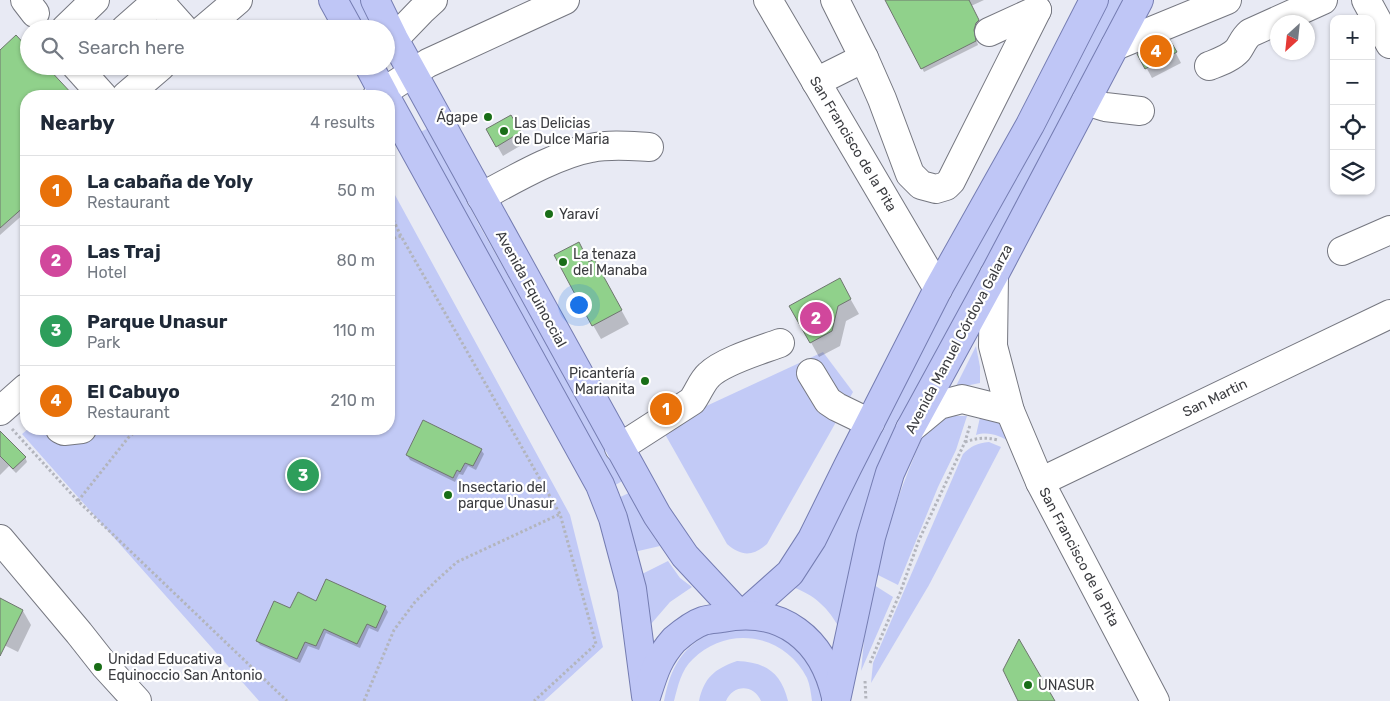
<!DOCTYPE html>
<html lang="en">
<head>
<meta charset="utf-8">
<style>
	:root { --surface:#fff; --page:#f2f2f3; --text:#1f2937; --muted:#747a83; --line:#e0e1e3; --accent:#1a73e8 }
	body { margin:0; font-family:Rubik,sans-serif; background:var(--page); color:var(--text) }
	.controls { position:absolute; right:15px; top:15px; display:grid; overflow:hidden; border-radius:10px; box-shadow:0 1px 4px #0004 }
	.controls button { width:45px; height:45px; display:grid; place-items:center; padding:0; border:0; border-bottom:1px solid var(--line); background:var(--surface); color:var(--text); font:25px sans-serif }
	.compass { position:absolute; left:1270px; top:15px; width:45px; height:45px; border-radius:50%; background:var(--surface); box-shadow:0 1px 4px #0004; rotate:207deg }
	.you { position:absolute; left:578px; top:304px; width:18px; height:18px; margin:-12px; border:4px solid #fff; border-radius:50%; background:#1a73e8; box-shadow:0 0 0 8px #1a73e833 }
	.badge { display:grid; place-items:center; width:32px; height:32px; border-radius:50%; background:var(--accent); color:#fff; font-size:16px; font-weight:700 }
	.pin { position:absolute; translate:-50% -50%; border:2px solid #fff; box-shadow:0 1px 5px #0006 }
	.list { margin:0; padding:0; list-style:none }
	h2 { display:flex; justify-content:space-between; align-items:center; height:65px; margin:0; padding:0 20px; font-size:21px }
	h2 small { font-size:16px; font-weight:400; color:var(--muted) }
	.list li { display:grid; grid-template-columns:32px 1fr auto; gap:15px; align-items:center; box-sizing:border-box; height:70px; padding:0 20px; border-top:1px solid var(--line) }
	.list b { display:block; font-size:19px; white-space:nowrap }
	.list p { margin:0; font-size:16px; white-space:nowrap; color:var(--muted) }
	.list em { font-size:16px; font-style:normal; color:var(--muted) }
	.icon { flex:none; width:28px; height:28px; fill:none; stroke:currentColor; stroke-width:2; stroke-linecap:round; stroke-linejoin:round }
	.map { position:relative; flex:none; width:1390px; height:701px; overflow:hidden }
	.search { position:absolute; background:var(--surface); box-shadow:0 1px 4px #0004; left:20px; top:20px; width:375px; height:55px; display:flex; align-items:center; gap:12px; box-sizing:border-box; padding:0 18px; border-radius:28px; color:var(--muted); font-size:19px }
	.panel { position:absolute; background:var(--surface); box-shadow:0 1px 4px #0004; left:20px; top:90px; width:375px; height:345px; border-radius:20px }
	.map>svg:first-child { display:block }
</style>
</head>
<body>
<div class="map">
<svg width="1390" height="701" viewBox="0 0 1390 701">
	<rect width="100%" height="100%" fill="#e8eaf4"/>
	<g fill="#c2caf6">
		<polygon points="347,0 362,0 377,29 362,29"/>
		<path d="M1107 0H1127L967 300 841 631C828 607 815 595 790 586L991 224Z"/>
		<polygon points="429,128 479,225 624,480 612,487 418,133"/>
		<polygon points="389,184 570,515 603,647 544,701 259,701 22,434 28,429 389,429"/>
		<polygon points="976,346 980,367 980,383 955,388"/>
		<path d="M823 352 853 392 767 544C753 556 742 557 727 544L661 427Z"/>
		<path d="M981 413C1001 421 1003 423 1012 443 1000 436 989 431 976 435Z"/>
		<path d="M949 416H967L956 450 938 487 898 585 876 574C887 523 905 477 926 429L931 423Z"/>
		<path d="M989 442 1001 447 929 585 871 683 873 663 963 454C971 446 977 443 989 442Z"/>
		<polygon points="631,492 653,535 660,546 634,552 616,499"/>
		<polygon points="668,561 680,578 692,587 670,602 651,624 640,575"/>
		<polygon points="874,585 893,597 861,671 866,620"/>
		<path d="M731 628C740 628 751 627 759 628 795 636 817 666 823 701H812C811 694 810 685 807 678 785 634 728 624 693 659 681 670 678 686 674 701H664C670 672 678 652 705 636 712 632 723 630 731 628Z"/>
		<path d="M737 661C765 662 781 672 788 701H761C754 684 733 684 726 701H699C704 678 714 669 737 661Z"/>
	</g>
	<g fill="#0003">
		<polygon points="887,0 984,0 971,6 981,25 975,35 978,45 924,72"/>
		<polygon points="1170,42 1181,63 1152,78 1139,54"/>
		<polygon points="0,51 29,66 44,66 72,96 26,96 26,212 0,235"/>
		<polygon points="510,117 525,143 503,156 488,130"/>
		<polygon points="589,263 602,275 629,324 601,339 593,325"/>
		<polygon points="839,279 859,314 846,321 840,346 819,357 791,306"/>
		<polygon points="0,446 25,457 27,462 16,473 9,466 0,475"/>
		<polygon points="481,450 484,454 476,470 468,466 463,475 459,474 455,482 410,460 407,455"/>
		<polygon points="0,599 23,611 31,625 18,652 0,643"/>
		<polygon points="316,602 385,607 388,612 378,632 369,628 360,648 326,633 319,650 308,646 300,663 260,645 257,641 291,609"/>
	</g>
	<g fill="#90d18b" stroke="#6f766f">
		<polygon points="885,0 969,0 979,20 976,23 974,30 976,41 921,69"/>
		<polygon points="16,35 29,49 29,66 46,66 74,96 26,96 26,205 0,228 0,50"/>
		<polygon points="1170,40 1177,52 1145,69 1137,54"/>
		<polygon points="511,115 521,132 496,147 486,129"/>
		<polygon points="579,242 589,262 594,259 622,310 592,326 554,255"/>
		<polygon points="840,278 851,299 838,306 832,331 810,343 789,306"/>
		<polygon points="423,420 482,449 473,466 465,463 460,472 457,470 453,478 406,455"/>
		<polygon points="0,431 26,457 13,469 0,456"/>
		<polygon points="326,579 386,606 376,628 367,624 357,644 324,629 316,646 305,642 297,659 256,641 274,601 290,608 298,592 316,601"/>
		<polygon points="0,598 23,610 0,656"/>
		<polygon points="1019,639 1055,701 1018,701 1003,670"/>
	</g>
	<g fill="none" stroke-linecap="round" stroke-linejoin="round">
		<g stroke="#757780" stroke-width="30">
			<g id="minor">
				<polyline points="25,0 35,13"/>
				<polyline points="158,0 184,29"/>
				<polyline points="768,0 938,289"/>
				<polyline points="835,0 864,58 882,99 910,174 921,185 936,189 946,186 951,181 1037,10"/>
				<polyline points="1366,0 1390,44"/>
				<polyline points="65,29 95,0"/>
				<polyline points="125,29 158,0"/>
				<polyline points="204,29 238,0"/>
				<polyline points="989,32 1037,10"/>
				<polyline points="394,39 421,11 433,0"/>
				<polyline points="1115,46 1227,0"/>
				<polyline points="76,66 103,96"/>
				<path d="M1209 66C1219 62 1231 58 1238 50 1242 44 1244 38 1250 33L1323 0"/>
				<polyline points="816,82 864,58"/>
				<polyline points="126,96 161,66"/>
				<polyline points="377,96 428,63 565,0"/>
				<polyline points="1086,101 1105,107 1140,111"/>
				<path d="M481 197C511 181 557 154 591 148 610 144 630 146 649 147"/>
				<polyline points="1342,251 1390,230"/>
				<polyline points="994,275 993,346 1010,411 1040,482 1155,701"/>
				<polyline points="811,373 828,401 837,407 870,423"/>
				<polyline points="0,411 26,388"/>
				<polyline points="60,429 64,431 82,429"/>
				<polyline points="910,429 939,405 962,399 1010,411"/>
				<path d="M619 448 692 401C698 393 702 381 709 375 723 361 761 350 780 343"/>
				<polyline points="1040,482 1390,314"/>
				<polyline points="0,539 79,633 105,666 137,701"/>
			</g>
		</g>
		<g stroke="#757db2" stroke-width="30">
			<g id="major">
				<polyline points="333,0 349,29"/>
				<polyline points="375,0 394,39 657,515 685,556 739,614"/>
				<polyline points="369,66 385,96"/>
				<polyline points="389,103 600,485 613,518 632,589 646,696"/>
				<polyline points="744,614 790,573 812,539 848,466 938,289 1030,125 1094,0"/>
				<path d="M647 694C654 672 658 658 674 640 681 634 694 624 703 621 709 619 716 619 722 618 782 606 823 639 836 697"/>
				<polyline points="836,700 871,537 890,473 910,429 994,275 1139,0"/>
			</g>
		</g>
		<g stroke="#b3b5bd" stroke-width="3" stroke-dasharray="2.5 2.5" stroke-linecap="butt">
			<polyline points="389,211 401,236"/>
			<polyline points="389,240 401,236 560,514 596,644 534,701"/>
			<polyline points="12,429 78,501 287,701"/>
			<path d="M965 442C977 438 985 437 998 440"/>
			<polyline points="78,501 128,438 138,429"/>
			<polyline points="870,663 900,593 919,540 965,442 970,425"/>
			<polyline points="865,681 866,701"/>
			<polyline points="364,701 394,630 415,602 436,581 457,562 560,514"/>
		</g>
		<use href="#minor" stroke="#fff" stroke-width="28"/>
		<use href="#major" stroke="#bfc6f6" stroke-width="28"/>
	</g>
	<g fill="#196e17" stroke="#fff" stroke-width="2">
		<circle cx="488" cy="117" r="5"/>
		<circle cx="504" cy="131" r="5"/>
		<circle cx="549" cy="214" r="5"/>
		<circle cx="563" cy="262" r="5"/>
		<circle cx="645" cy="381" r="5"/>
		<circle cx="448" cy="495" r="5"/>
		<circle cx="98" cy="667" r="5"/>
		<circle cx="1028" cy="685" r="5"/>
	</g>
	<g text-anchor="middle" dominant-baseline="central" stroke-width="4.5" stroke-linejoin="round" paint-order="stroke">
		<g font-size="14" fill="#3b3c40" stroke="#fff" text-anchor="start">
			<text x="478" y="117" text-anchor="end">Ágape</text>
			<text x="514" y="123">Las Delicias<tspan x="514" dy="16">de Dulce Maria</tspan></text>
			<text x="559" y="214">Yaraví</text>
			<text x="573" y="254">La tenaza<tspan x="573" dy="16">del Manaba</tspan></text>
			<text x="635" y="373" text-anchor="end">Picantería<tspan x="635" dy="16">Marianita</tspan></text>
			<text x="458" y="487">Insectario del<tspan x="458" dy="16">parque Unasur</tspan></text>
			<text x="108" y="659">Unidad Educativa<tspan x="108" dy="16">Equinoccio San Antonio</tspan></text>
			<text x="1038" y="685">UNASUR</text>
		</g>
		<g font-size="14" fill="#3b3c40" stroke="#fff">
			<text transform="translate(853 144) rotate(59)">San Francisco de la Pita</text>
			<text transform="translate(531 289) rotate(61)">Avenida Equinoccial</text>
			<text transform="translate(959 339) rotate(-62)">Avenida Manuel Córdova Galarza</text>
			<text transform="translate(1215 398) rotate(-26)">San Martin</text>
			<text transform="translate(1079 557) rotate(62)">San Francisco de la Pita</text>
		</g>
	</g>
</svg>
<div class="controls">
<button>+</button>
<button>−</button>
<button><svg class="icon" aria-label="locate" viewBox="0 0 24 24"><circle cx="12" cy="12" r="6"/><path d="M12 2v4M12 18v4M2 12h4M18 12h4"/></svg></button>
<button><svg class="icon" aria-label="layers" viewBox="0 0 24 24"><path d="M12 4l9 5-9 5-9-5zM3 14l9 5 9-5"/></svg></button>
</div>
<svg class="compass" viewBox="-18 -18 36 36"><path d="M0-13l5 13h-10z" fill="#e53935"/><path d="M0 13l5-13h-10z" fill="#747a83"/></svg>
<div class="you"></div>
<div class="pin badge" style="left:666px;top:409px;background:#e8710a">1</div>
<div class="pin badge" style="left:816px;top:318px;background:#d1479c">2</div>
<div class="pin badge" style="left:303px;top:475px;background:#2e9e5b">3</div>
<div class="pin badge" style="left:1156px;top:51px;background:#e8710a">4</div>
<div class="search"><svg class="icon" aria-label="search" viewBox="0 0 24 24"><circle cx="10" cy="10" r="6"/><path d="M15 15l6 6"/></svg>Search here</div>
<section class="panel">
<h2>Nearby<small>4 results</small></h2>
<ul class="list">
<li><span class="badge" style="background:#e8710a">1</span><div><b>La cabaña de Yoly</b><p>Restaurant</p></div><em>50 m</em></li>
<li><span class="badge" style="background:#d1479c">2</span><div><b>Las Traj</b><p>Hotel</p></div><em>80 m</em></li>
<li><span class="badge" style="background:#2e9e5b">3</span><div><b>Parque Unasur</b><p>Park</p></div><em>110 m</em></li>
<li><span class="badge" style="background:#e8710a">4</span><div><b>El Cabuyo</b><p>Restaurant</p></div><em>210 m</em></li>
</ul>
</section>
</div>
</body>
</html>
